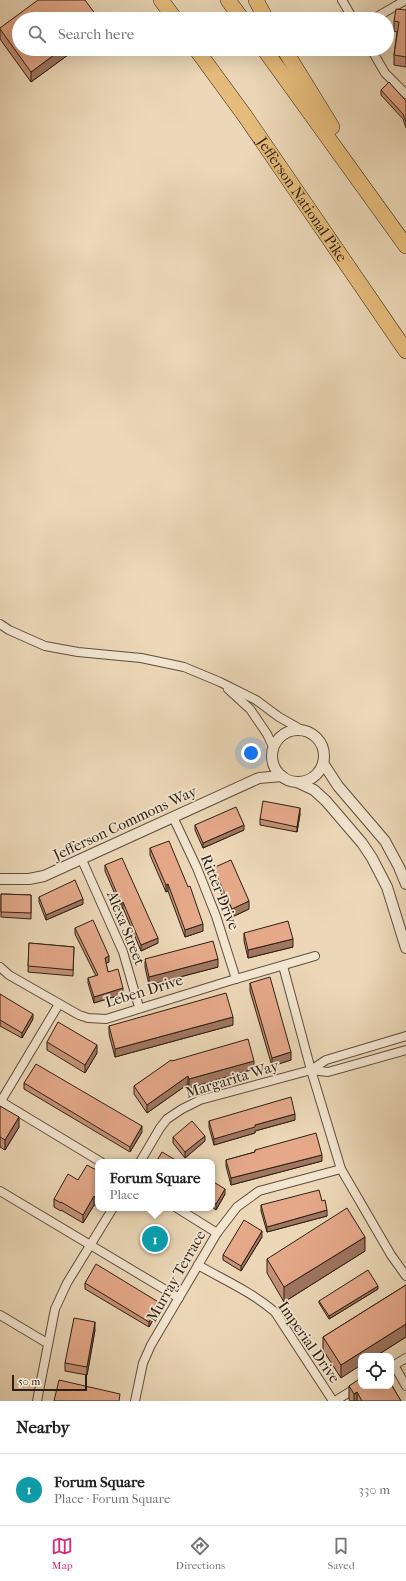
<!DOCTYPE html>
<html lang="en">
<head>
<meta charset="utf-8">
<style>
	:root { --surface:#fff; --page:#f2f2f2; --text:#202124; --muted:#757577; --line:#e0e0e0; --accent:#db2777 }
	body { margin:0; font-family:"IM FELL French Canon",serif; background:var(--page); color:var(--text) }
	.controls { position:absolute; right:12px; bottom:12px; display:grid; overflow:hidden; border-radius:8px; box-shadow:0 4px 16px #0002 }
	.controls button { width:36px; height:36px; display:grid; place-items:center; padding:0; border:0; border-bottom:1px solid var(--line); background:var(--surface); color:var(--text); font:20px sans-serif }
	.scale { position:absolute; left:12px; bottom:10px; width:75px; box-sizing:border-box; padding-left:4px; border:2px solid #2e2014; border-top:0; font-size:11px; line-height:14px; white-space:nowrap; color:#2e2014; -webkit-text-stroke:3px #f3e6d1; paint-order:stroke }
	.you { position:absolute; left:251px; top:753px; width:14px; height:14px; margin:-10px; border:3px solid #fff; border-radius:50%; background:#1a73e8; box-shadow:0 0 0 6px #1a73e833 }
	.badge { display:grid; place-items:center; width:26px; height:26px; border-radius:50%; background:var(--accent); color:#fff; font-size:13px; font-weight:700 }
	.pin { position:absolute; translate:-50% -50%; border:2px solid #fff; box-shadow:0 1px 4px #0006 }
	.popup { position:absolute; left:95px; top:1159px; width:120px; height:52px; box-sizing:border-box; display:grid; place-content:center; border-radius:8px; background:var(--surface); filter:drop-shadow(0 1px 3px #0005); font-size:13px; white-space:nowrap; color:var(--muted) }
	.popup b { font-size:15px; color:var(--text) }
	.popup::after { content:''; position:absolute; left:50%; top:100%; margin-left:-8px; border:8px solid transparent; border-top-color:var(--surface) }
	.list { margin:0; padding:0; list-style:none }
	h2 { display:flex; justify-content:space-between; align-items:center; height:52px; margin:0; padding:0 16px; font-size:17px }
	h2 small { font-size:13px; font-weight:400; color:var(--muted) }
	.list li { display:grid; grid-template-columns:26px 1fr auto; gap:12px; align-items:center; box-sizing:border-box; height:72px; padding:0 16px; border-top:1px solid var(--line) }
	.list b { display:block; font-size:15px; white-space:nowrap }
	.list p { margin:0; font-size:13px; white-space:nowrap; color:var(--muted) }
	.list em { font-size:13px; font-style:normal; color:var(--muted) }
	.icon { flex:none; width:22px; height:22px; fill:none; stroke:currentColor; stroke-width:2; stroke-linecap:round; stroke-linejoin:round }
	.map { position:relative; flex:none; width:406px; height:1401px; overflow:hidden }
	.search { position:absolute; background:var(--surface); box-shadow:0 4px 16px #0002; left:12px; right:12px; top:12px; height:44px; display:flex; align-items:center; gap:10px; box-sizing:border-box; padding:0 14px; border-radius:22px; color:var(--muted); font-size:15px }
	.sheet { height:124px; background:var(--surface) }
	nav { display:flex; justify-content:space-around; align-items:center; box-sizing:border-box; height:56px; border-top:1px solid var(--line); background:var(--surface); font-size:11px; color:var(--muted) }
	nav a { display:grid; justify-items:center; gap:2px }
	nav .on { color:var(--accent) }
	.map>svg:first-child { display:block }
</style>
</head>
<body>
<div class="map">
<svg width="406" height="1401" viewBox="0 0 406 1401">
	<rect width="100%" height="100%" fill="#ecd8b8"/>
	<filter id="stains"><feTurbulence type="fractalNoise" baseFrequency=".005" numOctaves="4"/><feColorMatrix values="0 0 0 0 .2 0 0 0 0 .09 0 0 0 0 .02 0 0 0 .5 -.17"/></filter>
	<radialGradient id="worn" r=".72"><stop offset=".6" stop-color="#630" stop-opacity="0"/><stop offset="1" stop-color="#630" stop-opacity=".3"/></radialGradient>
	<g fill="none" stroke-linecap="round" stroke-linejoin="round">
		<g stroke="#5e4e3d" stroke-width="10">
			<g id="minor">
				<polyline points="342,0 353,19"/>
				<polyline points="373,19 406,0"/>
				<polyline points="371,49 385,73 406,94"/>
				<polyline points="0,624 9,630 45,646 78,652 141,658 184,667 220,682 256,700 279,717 302,730"/>
				<polyline points="228,689 250,709 267,734 274,749"/>
				<polyline points="173,817 197,868 216,916 236,979"/>
				<polyline points="82,860 123,952 139,1007"/>
				<polyline points="283,966 311,1070 341,1169 391,1255 406,1276"/>
				<polyline points="0,967 9,975 79,1015 88,1018 106,1019 229,981 315,956"/>
				<polyline points="311,1070 328,1072 406,1050"/>
				<polyline points="0,1101 101,1162"/>
				<polyline points="1,1101 59,1004"/>
				<polyline points="140,1162 160,1128 167,1119 182,1109 200,1100 311,1070 326,1060 406,1036"/>
				<polyline points="0,1191 179,1298"/>
				<polyline points="177,1208 217,1233"/>
				<path d="M198 1265C224 1280 252 1292 275 1312L333 1401"/>
				<polyline points="0,1315 47,1343"/>
				<polyline points="394,1365 406,1386"/>
				<polyline points="391,1367 406,1358"/>
				<polyline points="37,1401 55,1309 67,1283 113,1208"/>
				<polyline points="135,1401 143,1363 151,1345 217,1233 237,1207 259,1191 341,1169"/>
				<polyline points="335,1401 361,1385"/>
			</g>
		</g>
		<g stroke="#5e4e3d" stroke-width="12">
			<g id="tertiary">
				<circle cx="298" cy="756" r="26"/>
				<polyline points="323,763 338,786 385,841 399,867 406,884"/>
				<polyline points="297,782 314,790 326,801 362,843 372,858 387,887 406,948"/>
				<polyline points="0,879 29,879 44,876 259,778 282,776"/>
			</g>
		</g>
		<g stroke="#2e2014" stroke-width="16">
			<g id="motorway">
				<polyline points="161,0 175,19"/>
				<polyline points="228,0 242,19"/>
				<polyline points="256,0 266,19"/>
				<path id="s1" d="M196 49 245 116 406 351"/>
				<polyline points="264,49 406,246"/>
				<polyline points="284,49 332,127"/>
			</g>
		</g>
		<use href="#minor" stroke="#f3e6d1" stroke-width="8"/>
		<use href="#tertiary" stroke="#f3e6d1" stroke-width="10"/>
		<use href="#motorway" stroke="#e6bc7c" stroke-width="15"/>
	</g>
	<g fill="#c59177" stroke="#2e2014">
		<polygon points="406,10 406,67 394,65 394,55 397,32 394,31 394,21"/>
		<polygon points="0,28 76,49 31,82 0,39"/>
		<polygon points="381,90 406,101 406,128 403,119 381,95"/>
		<polygon points="300,814 297,832 260,825 260,819"/>
		<polygon points="195,825 244,830 203,848 195,830"/>
		<polygon points="150,848 203,931 185,937 168,891 166,892 150,855"/>
		<polygon points="105,865 158,943 141,951 123,908 121,908 105,871"/>
		<polygon points="213,868 249,909 232,917 213,876"/>
		<polygon points="1,894 31,895 31,919 1,917"/>
		<polygon points="39,897 83,904 46,920 39,902"/>
		<polygon points="75,928 109,962 106,963 108,972 123,994 94,1003 88,983 88,978 96,976 75,934"/>
		<polygon points="244,933 293,947 248,958 244,941"/>
		<polygon points="29,943 74,947 73,976 28,972"/>
		<polygon points="145,959 218,967 149,985 145,967"/>
		<polygon points="250,983 291,1060 272,1066 250,991"/>
		<polygon points="0,994 33,1019 22,1038 0,1026"/>
		<polygon points="233,1025 115,1057 109,1034 109,1026"/>
		<polygon points="47,1042 97,1053 85,1073 47,1050"/>
		<polygon points="172,1061 254,1069 189,1088 188,1084 147,1113 134,1094 134,1086"/>
		<polygon points="24,1083 142,1132 130,1152 24,1089"/>
		<polygon points="0,1106 19,1127 5,1150 0,1147"/>
		<polygon points="295,1120 255,1131 255,1133 214,1145 209,1127 209,1121"/>
		<polygon points="173,1137 205,1141 185,1158 173,1143"/>
		<polygon points="255,1150 322,1161 231,1185 226,1166 226,1160 255,1152"/>
		<polygon points="98,1171 96,1206 94,1205 83,1223 61,1210 61,1211 54,1207 54,1199 78,1180"/>
		<polygon points="212,1181 225,1194 216,1210 212,1207"/>
		<polygon points="322,1201 327,1216 267,1232 261,1211 261,1205"/>
		<polygon points="262,1237 241,1271 223,1260 223,1255"/>
		<polygon points="365,1251 284,1302 267,1273 267,1259"/>
		<polygon points="85,1283 160,1308 149,1327 85,1289"/>
		<polygon points="406,1285 406,1337 376,1356 361,1356 341,1378 323,1350 323,1337"/>
		<polygon points="378,1289 329,1319 319,1303 319,1301"/>
		<polygon points="95,1330 87,1375 65,1371 65,1363"/>
		<polygon points="391,1368 392,1384 391,1384 401,1401 350,1401 349,1399 349,1386"/>
	</g>
	<g fill="#a07661" stroke="#2e2014">
		<polygon points="62,49 76,49 31,82 31,72"/>
		<polygon points="300,808 300,814 297,832 297,827"/>
		<polygon points="244,825 244,830 203,848 203,843"/>
		<polygon points="168,884 168,891 166,892 166,885"/>
		<polygon points="83,899 83,904 46,920 46,915"/>
		<polygon points="249,901 249,909 232,917 232,909"/>
		<polygon points="123,902 123,908 121,908 121,903"/>
		<polygon points="203,924 203,931 185,937 185,930"/>
		<polygon points="158,938 158,943 141,951 141,945"/>
		<polygon points="293,939 293,947 248,958 248,950"/>
		<polygon points="109,956 109,962 105,964 105,958"/>
		<polygon points="218,959 218,967 149,985 149,977"/>
		<polygon points="123,988 123,994 94,1003 94,997"/>
		<polygon points="33,1014 33,1019 22,1038 22,1033"/>
		<polygon points="233,1017 233,1025 115,1057 115,1049"/>
		<polygon points="97,1045 97,1053 85,1073 85,1065"/>
		<polygon points="291,1052 291,1060 272,1066 272,1058"/>
		<polygon points="254,1061 254,1069 189,1088 189,1079"/>
		<polygon points="188,1076 188,1084 147,1113 147,1105"/>
		<polygon points="295,1114 295,1120 255,1131 255,1133 214,1145 214,1139 255,1125"/>
		<polygon points="19,1117 19,1127 5,1150 5,1140"/>
		<polygon points="142,1126 142,1132 130,1152 130,1147"/>
		<polygon points="205,1136 205,1141 185,1158 185,1152"/>
		<polygon points="322,1155 322,1161 231,1185 231,1178"/>
		<polygon points="225,1189 225,1194 216,1210 216,1204"/>
		<polygon points="98,1195 98,1203 96,1206 96,1198"/>
		<polygon points="94,1196 94,1205 83,1223 83,1215"/>
		<polygon points="327,1210 327,1216 267,1232 267,1227"/>
		<polygon points="262,1231 262,1237 241,1271 241,1266"/>
		<polygon points="365,1237 365,1251 284,1302 284,1287"/>
		<polygon points="378,1286 378,1289 329,1319 329,1316"/>
		<polygon points="160,1303 160,1308 149,1327 149,1322"/>
		<polygon points="95,1322 95,1330 87,1375 87,1367"/>
		<polygon points="406,1324 406,1337 376,1356 361,1356 361,1365 341,1378 341,1365"/>
		<polygon points="392,1370 392,1384 391,1385 391,1371"/>
		<polygon points="357,1392 357,1401 354,1401 354,1394"/>
	</g>
	<g fill="#e5a98a" stroke="#2e2014">
		<polygon points="38,0 85,0 99,19 19,19 19,49 62,49 31,72 0,29 0,28"/>
		<polygon points="396,9 406,10 406,57 394,55 399,22 394,21"/>
		<polygon points="389,82 406,101 406,122 403,114 381,90"/>
		<polygon points="263,801 300,808 297,827 260,819"/>
		<polygon points="236,807 244,825 203,843 195,825"/>
		<polygon points="169,841 188,887 190,886 203,924 185,930 168,884 166,885 150,848"/>
		<polygon points="122,858 158,938 141,945 123,902 121,903 105,865"/>
		<polygon points="231,860 249,901 232,909 213,868"/>
		<polygon points="75,880 83,899 46,915 39,897"/>
		<polygon points="1,894 31,895 31,913 1,912"/>
		<polygon points="93,920 109,956 105,958 108,972 118,969 123,988 94,997 88,978 98,975 75,928"/>
		<polygon points="288,921 293,939 248,950 244,933"/>
		<polygon points="213,941 218,959 149,977 145,959"/>
		<polygon points="29,943 74,947 73,970 28,966"/>
		<polygon points="270,977 291,1052 272,1058 250,983"/>
		<polygon points="226,993 233,1017 115,1049 109,1026"/>
		<polygon points="0,994 33,1014 22,1033 0,1020"/>
		<polygon points="58,1022 97,1045 85,1065 47,1042"/>
		<polygon points="248,1039 254,1061 189,1079 188,1076 147,1105 134,1086 171,1060 172,1061"/>
		<polygon points="36,1064 142,1126 130,1147 24,1083"/>
		<polygon points="291,1097 295,1114 255,1125 255,1127 214,1139 209,1121"/>
		<polygon points="0,1106 19,1117 5,1140 0,1137"/>
		<polygon points="192,1121 205,1136 185,1152 173,1137"/>
		<polygon points="316,1133 322,1155 231,1178 226,1160 255,1152 255,1150"/>
		<polygon points="162,1152 179,1162 156,1162"/>
		<polygon points="87,1165 98,1171 98,1185 97,1187 98,1187 98,1195 96,1198 94,1196 83,1215 61,1202 61,1203 54,1199 68,1174 78,1180"/>
		<polygon points="212,1181 225,1189 216,1204 212,1202"/>
		<polygon points="319,1190 322,1201 325,1200 327,1210 267,1227 261,1205"/>
		<polygon points="347,1208 365,1237 284,1287 267,1259"/>
		<polygon points="244,1220 262,1231 241,1266 223,1255"/>
		<polygon points="96,1264 160,1303 149,1322 85,1283"/>
		<polygon points="368,1270 378,1286 329,1316 319,1301"/>
		<polygon points="406,1285 406,1324 341,1365 323,1337"/>
		<polygon points="74,1318 95,1322 87,1367 65,1363"/>
		<polygon points="361,1378 361,1386 391,1386 391,1384 401,1401 362,1401 357,1392 354,1394 349,1386"/>
		<polygon points="59,1380 120,1394 119,1401 54,1401"/>
	</g>
	<g text-anchor="middle" dominant-baseline="central" stroke-width="3.5" stroke-linejoin="round" paint-order="stroke">
		<g font-size="15" fill="#2e2014" stroke="#f3e6d1">
			<text stroke="none"><textPath href="#s1" startOffset="184">Jefferson National Pike</textPath></text>
			<text transform="translate(125 823) rotate(-25)">Jefferson Commons Way</text>
			<text transform="translate(220 892) rotate(68)">Ritter Drive</text>
			<text transform="translate(126 928) rotate(68)">Alexa Street</text>
			<text transform="translate(144 991) rotate(-17)">Leben Drive</text>
			<text transform="translate(232 1079) rotate(-17)">Margarita Way</text>
			<text transform="translate(176 1276) rotate(-60)">Murray Terrace</text>
			<text transform="translate(309 1342) rotate(55)">Imperial Drive</text>
		</g>
	</g>
	<rect width="100%" height="100%" filter="url(#stains)"/>
	<rect width="100%" height="100%" fill="url(#worn)"/>
</svg>
<div class="controls">
<button><svg class="icon" aria-label="locate" viewBox="0 0 24 24"><circle cx="12" cy="12" r="6"/><path d="M12 2v4M12 18v4M2 12h4M18 12h4"/></svg></button>
</div>
<div class="scale">50 m</div>
<div class="you"></div>
<div class="pin badge" style="left:155px;top:1239px;background:#0f9aa8">1</div>
<div class="popup"><b>Forum Square</b>Place</div>
<div class="search"><svg class="icon" aria-label="search" viewBox="0 0 24 24"><circle cx="10" cy="10" r="6"/><path d="M15 15l6 6"/></svg>Search here</div>
</div>
<section class="sheet">
<h2>Nearby<small></small></h2>
<ul class="list">
<li><span class="badge" style="background:#0f9aa8">1</span><div><b>Forum Square</b><p>Place · Forum Square</p></div><em>330 m</em></li>
</ul>
</section>
<nav>
<a class="on"><svg class="icon" aria-label="map" viewBox="0 0 24 24"><path d="M3 6l6-2 6 2 6-2v14l-6 2-6-2-6 2zM9 4v14M15 6v14"/></svg>Map</a>
<a><svg class="icon" aria-label="directions" viewBox="0 0 24 24"><path d="M12 3l9 9-9 9-9-9zM9 14v-3h6M13 9l2 2-2 2"/></svg>Directions</a>
<a><svg class="icon" aria-label="saved" viewBox="0 0 24 24"><path d="M7 4h10v16l-5-4-5 4z"/></svg>Saved</a>
</nav>
</body>
</html>
